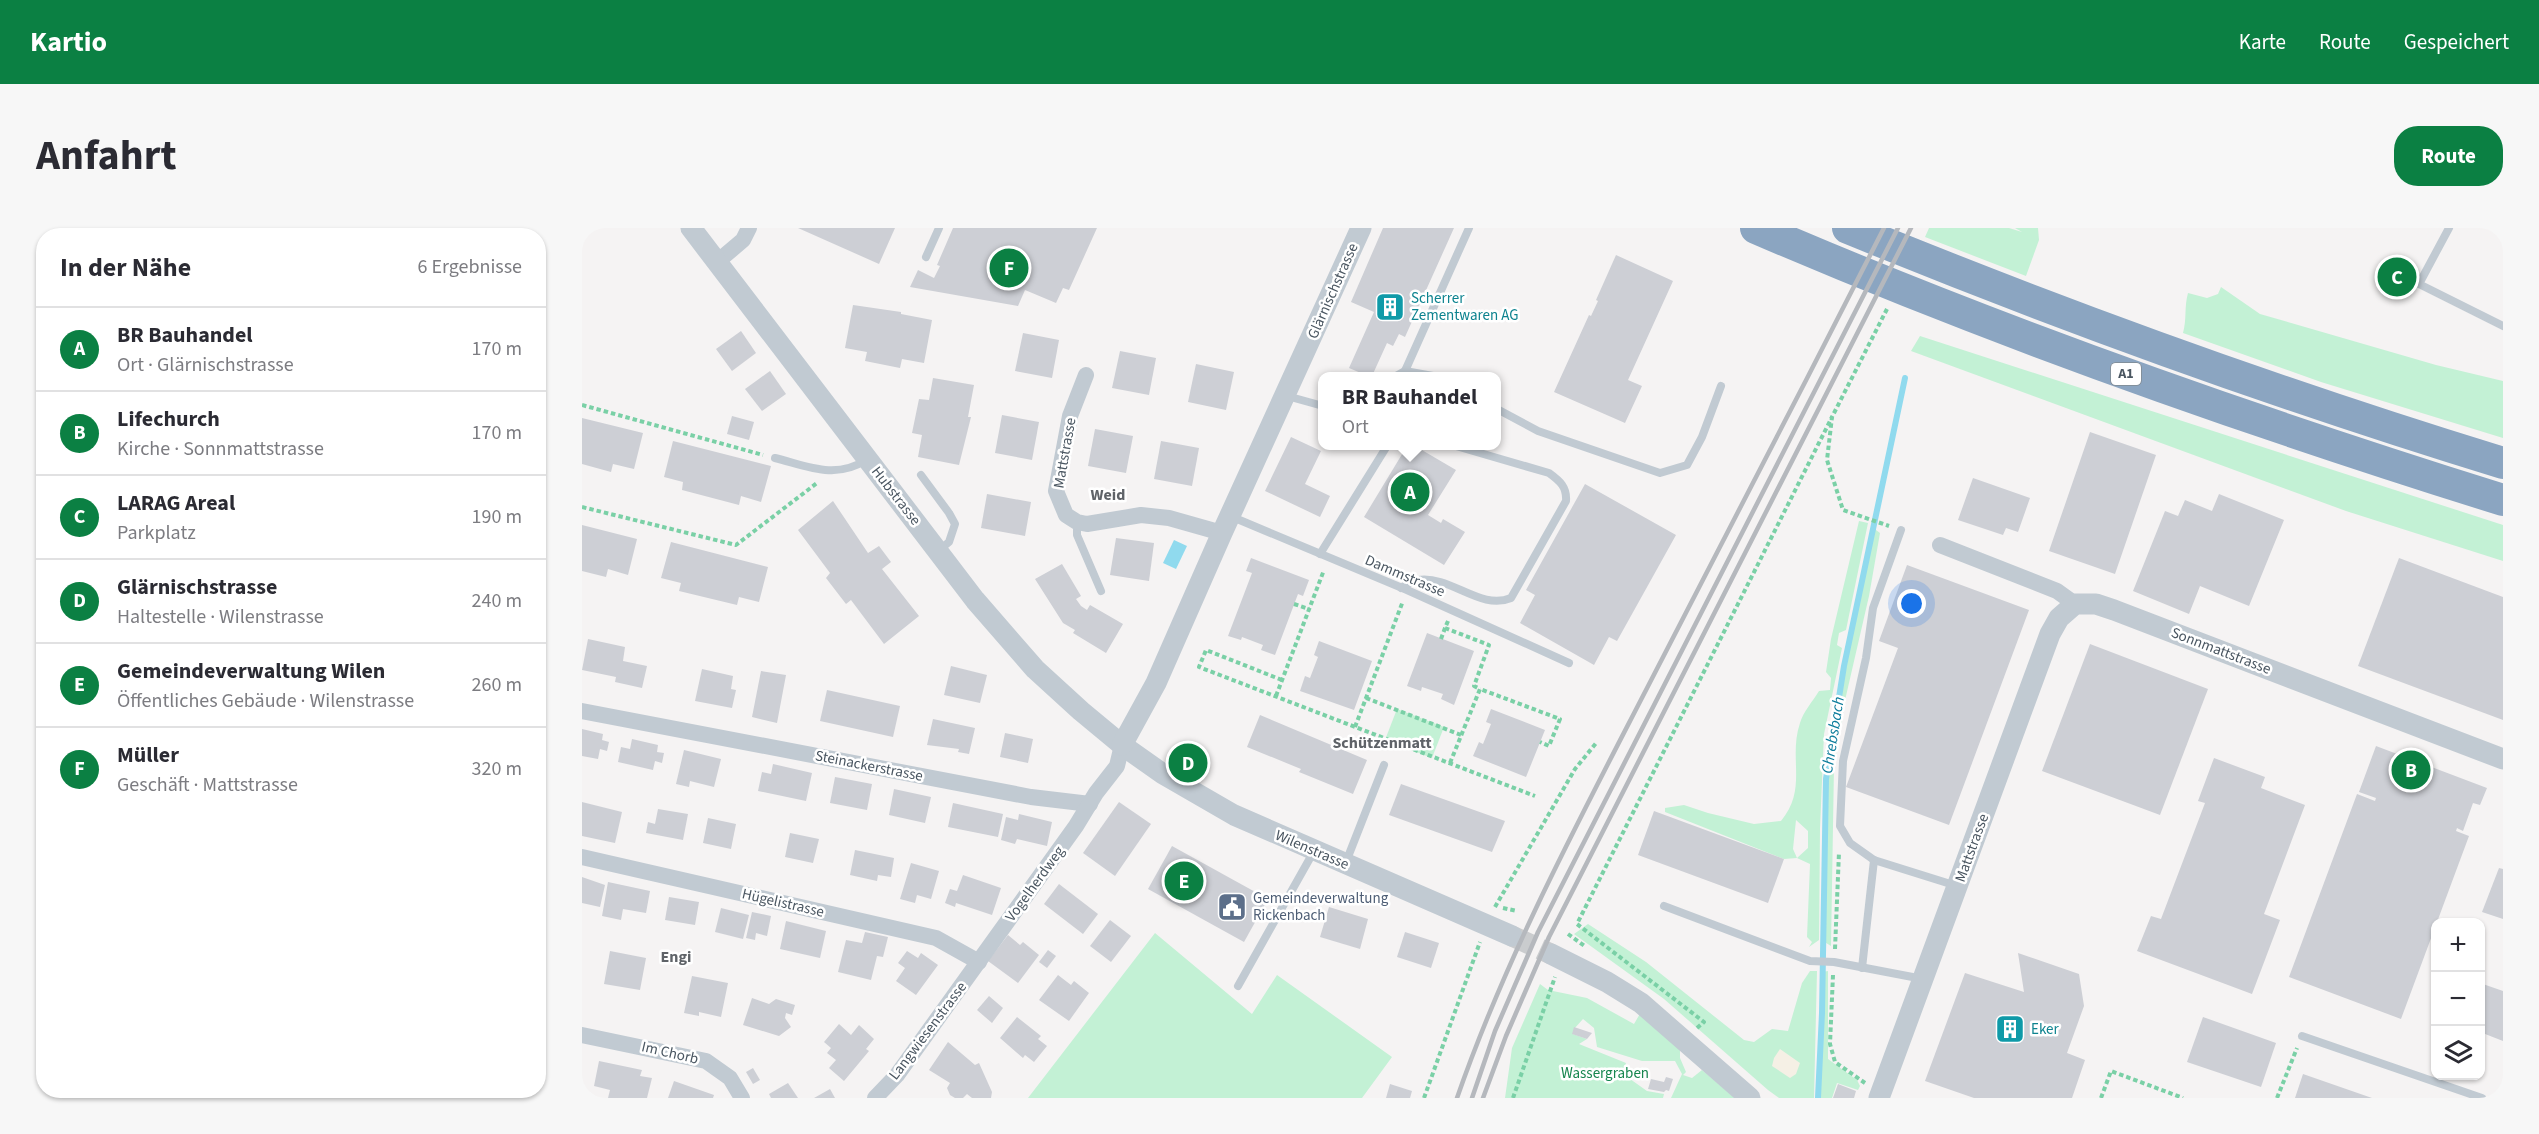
<!DOCTYPE html>
<html lang="de">
<head>
<meta charset="utf-8">
<style>
	:root { --surface:#fff; --page:#f7f7f7; --text:#2b2b33; --muted:#7c7c81; --line:#e1e1e2; --accent:#0b8043 }
	body { margin:0; font-family:"Source Sans 3",sans-serif; background:var(--page); color:var(--text) }
	.controls { position:absolute; right:18px; bottom:18px; display:grid; overflow:hidden; border-radius:12px; box-shadow:0 2px 4px #0004 }
	.controls button { width:54px; height:54px; display:grid; place-items:center; padding:0; border:0; border-bottom:2px solid var(--line); background:var(--surface); color:var(--text); font:30px sans-serif }
	.you { position:absolute; left:1330px; top:376px; width:21px; height:21px; margin:-15px; border:4px solid #fff; border-radius:50%; background:#1a73e8; box-shadow:0 0 0 9px #1a73e833 }
	.badge { display:grid; place-items:center; width:39px; height:39px; border-radius:50%; background:var(--accent); color:#fff; font-size:20px; font-weight:700 }
	.pin { position:absolute; translate:-50% -50%; border:3px solid #fff; box-shadow:0 2px 6px #0006 }
	.popup { position:absolute; left:736px; top:144px; width:183px; height:78px; box-sizing:border-box; display:grid; place-content:center; border-radius:12px; background:var(--surface); filter:drop-shadow(0 2px 4px #0005); font-size:20px; white-space:nowrap; color:var(--muted) }
	.popup b { font-size:22px; color:var(--text) }
	.popup::after { content:''; position:absolute; left:50%; top:100%; margin-left:-12px; border:12px solid transparent; border-top-color:var(--surface) }
	.list { margin:0; padding:0; list-style:none }
	h2 { display:flex; justify-content:space-between; align-items:center; height:78px; margin:0; padding:0 24px; font-size:26px }
	h2 small { font-size:20px; font-weight:400; color:var(--muted) }
	.list li { display:grid; grid-template-columns:39px 1fr auto; gap:18px; align-items:center; box-sizing:border-box; height:84px; padding:0 24px; border-top:2px solid var(--line) }
	.list b { display:block; font-size:22px; white-space:nowrap }
	.list p { margin:0; font-size:20px; white-space:nowrap; color:var(--muted) }
	.list em { font-size:20px; font-style:normal; color:var(--muted) }
	.icon { flex:none; width:33px; height:33px; fill:none; stroke:currentColor; stroke-width:2; stroke-linecap:round; stroke-linejoin:round }
	.map { position:relative; flex:none; width:1921px; height:870px; overflow:hidden; border-radius:24px }
	header { display:flex; align-items:center; gap:36px; box-sizing:border-box; height:84px; padding:0 30px; background:var(--accent); color:#fff }
	header strong { font-size:28px }
	nav { display:flex; gap:33px; margin-inline-start:auto; font-size:21px }
	.intro { display:flex; align-items:center; justify-content:space-between; box-sizing:border-box; height:144px; padding:0 36px }
	h1 { margin:0; font-size:42px }
	.button { padding:15px 27px; border-radius:24px; background:var(--accent); color:#fff; font-size:21px; font-weight:700 }
	main { display:flex; gap:36px; padding:0 36px }
	aside { flex:1; background:var(--surface); border-radius:24px; box-shadow:0 2px 4px #0004 }
	.map>svg:first-child { display:block }
</style>
</head>
<body>
<header>
<strong>Kartio</strong>
<nav><a>Karte</a><a>Route</a><a>Gespeichert</a></nav>
</header>
<div class="intro"><h1>Anfahrt</h1><a class="button">Route</a></div>
<main>
<aside>
<h2>In der Nähe<small>6 Ergebnisse</small></h2>
<ul class="list">
<li><span class="badge">A</span><div><b>BR Bauhandel</b><p>Ort · Glärnischstrasse</p></div><em>170 m</em></li>
<li><span class="badge">B</span><div><b>Lifechurch</b><p>Kirche · Sonnmattstrasse</p></div><em>170 m</em></li>
<li><span class="badge">C</span><div><b>LARAG Areal</b><p>Parkplatz</p></div><em>190 m</em></li>
<li><span class="badge">D</span><div><b>Glärnischstrasse</b><p>Haltestelle · Wilenstrasse</p></div><em>240 m</em></li>
<li><span class="badge">E</span><div><b>Gemeindeverwaltung Wilen</b><p>Öffentliches Gebäude · Wilenstrasse</p></div><em>260 m</em></li>
<li><span class="badge">F</span><div><b>Müller</b><p>Geschäft · Mattstrasse</p></div><em>320 m</em></li>
</ul>
</aside>
<div class="map">
<svg width="1921" height="870" viewBox="0 0 1921 870">
	<rect width="100%" height="100%" fill="#f5f3f3"/>
	<g fill="#c3f1d5" fill-rule="evenodd">
		<polygon points="1347,0 1427,0 1440,4 1433,0 1456,0 1457,12 1444,48 1343,9"/>
		<path d="M1639 59 1678 86 1854 137 1921 153V210L1739 154 1601 105C1605 91 1602 79 1606 65L1625 70 1636 66Z"/>
		<polygon points="1338,108 1921,297 1921,333 1764,283 1329,123"/>
		<path d="M1277 293 1286 295 1264 402 1257 405 1255 417 1260 420 1242 506 1238 601 1237 712 1227 719 1230 714 1225 709 1228 636 1215 630 1202 631 1083 584V580L1102 577 1126 585 1172 596 1199 593C1226 561 1206 530 1218 495 1221 484 1231 473 1237 463L1248 462 1249 450 1244 444 1249 411ZM1214 592 1226 603V620L1215 630 1211 621Z"/>
		<path d="M1290 299 1298 305 1287 368 1264 468 1252 538 1249 718 1241 713V709C1242 645 1242 580 1249 516 1258 443 1275 371 1290 299Z"/>
		<polygon points="815,481 862,499 850,530 803,512"/>
		<polygon points="1006,696 1064,734 1162,812 1172,814 1190,801 1206,803 1220,755 1228,743 1235,743 1232,870 1197,870 1186,862 1082,771 992,706"/>
		<polygon points="573,705 670,786 695,747 810,829 780,870 446,870"/>
		<polygon points="1246,743 1246,831 1275,852 1278,858 1276,862 1255,855 1250,870 1238,870 1240,744"/>
		<polygon points="958,756 966,762 1005,770 1052,796 1059,784 1098,818 1098,830 1104,844 1101,847 1110,850 1120,842 1153,870 1089,870 1100,846 1093,833 1060,833 1015,819 1012,800 1001,791 992,801 991,806 1005,811 997,816 1044,835 1041,846 1065,863 1082,866 1081,870 923,870 930,820"/>
	</g>
	<polygon fill="#f5f0e5" points="1198,821 1218,835 1214,846 1208,850 1190,838 1192,830"/>
	<polygon fill="#90daee" points="592,312 605,318 594,341 581,335"/>
	<g fill="none" stroke-linecap="round" stroke-linejoin="round">
		<polyline stroke="#90daee" stroke-width="6" points="1236,870 1240,785 1244,551 1262,438 1323,150"/>
	</g>
	<g fill="#cdcfd5">
		<polygon points="216,0 313,0 297,36"/>
		<polygon points="371,0 515,0 487,62 481,60 474,75 443,62 436,78 328,59 336,42 352,50 358,38 355,37"/>
		<polygon points="801,0 872,0 823,109 817,106 811,118 805,115 790,148 786,148 767,140 792,84 769,74"/>
		<polygon points="1034,27 1091,53 1046,152 1060,158 1043,195 972,164 1007,87 1009,88 1016,73 1014,72"/>
		<polygon points="271,77 319,84 319,86 350,92 342,135 320,131 318,140 283,133 285,124 263,120"/>
		<polygon points="159,103 174,125 150,143 134,121"/>
		<polygon points="441,105 477,112 470,150 433,143"/>
		<polygon points="538,123 574,130 567,167 530,160"/>
		<polygon points="614,136 652,144 644,182 606,174"/>
		<polygon points="188,143 204,166 180,183 163,161"/>
		<polygon points="351,150 392,157 386,189 389,189 377,237 336,229 340,207 330,205 337,171 347,172"/>
		<polygon points="420,187 457,194 450,232 413,225"/>
		<polygon points="150,188 172,194 167,212 145,206"/>
		<polygon points="0,190 61,205 52,241 31,236 29,244 0,236"/>
		<polygon points="513,201 551,208 544,245 506,238"/>
		<polygon points="1508,204 1574,227 1533,346 1467,323"/>
		<polygon points="709,209 739,223 723,256 748,268 738,289 683,263"/>
		<polygon points="91,213 189,238 179,274 159,268 157,277 100,262 101,254 82,249"/>
		<polygon points="579,213 617,220 610,258 572,251"/>
		<polygon points="825,218 833,218 874,242 846,287 859,295 861,291 883,304 862,337 782,289"/>
		<polygon points="1391,250 1448,270 1436,304 1424,300 1421,307 1376,292"/>
		<polygon points="1003,256 1094,307 1035,413 1027,409 1012,437 938,395 953,367 944,362"/>
		<polygon points="405,266 449,274 443,308 399,300"/>
		<polygon points="1637,266 1702,292 1667,378 1618,358 1607,386 1551,363 1583,283 1596,288 1603,272 1630,283"/>
		<polygon points="251,273 286,325 297,318 309,334 300,341 337,388 302,416 269,372 264,376 244,350 248,345 216,302"/>
		<polygon points="0,297 55,311 46,347 26,341 24,349 0,343"/>
		<polygon points="534,310 572,315 567,353 528,347"/>
		<polygon points="89,314 186,339 177,374 157,369 155,377 97,363 99,355 79,350"/>
		<polygon points="669,330 727,352 721,368 716,366 693,427 679,422 681,417 660,409 659,412 646,408 670,345 664,343"/>
		<polygon points="1817,330 1921,369 1921,492 1776,438"/>
		<polygon points="480,336 499,368 494,371 499,378 505,382 508,377 541,396 524,425 491,405 493,402 481,395 453,351"/>
		<polygon points="1325,337 1447,382 1367,597 1264,559 1316,420 1297,413"/>
		<polygon points="845,405 892,423 872,477 859,471 861,466 840,459 839,463 825,458"/>
		<polygon points="6,411 43,419 41,433 65,438 60,460 33,454 34,449 0,442"/>
		<polygon points="737,413 790,433 772,482 718,463 723,448 728,450 736,429 732,427"/>
		<polygon points="1508,416 1626,461 1578,587 1460,543"/>
		<polygon points="369,438 405,447 398,475 362,467"/>
		<polygon points="120,441 151,448 149,461 154,462 150,480 113,473"/>
		<polygon points="179,443 204,447 195,495 170,489"/>
		<polygon points="245,462 318,478 311,509 238,493"/>
		<polygon points="909,481 963,502 944,549 891,528 897,514 901,516 909,496 904,494"/>
		<polygon points="678,487 785,532 771,566 717,544 719,541 665,519"/>
		<polygon points="351,491 393,500 387,526 376,524 377,521 345,517"/>
		<polygon points="0,501 21,506 20,512 27,514 25,523 18,521 16,531 0,528"/>
		<polygon points="423,505 451,511 446,535 418,529"/>
		<polygon points="50,511 76,517 75,524 82,525 80,535 73,533 71,542 36,534 39,519 48,521"/>
		<polygon points="1794,518 1905,560 1898,577 1891,575 1881,603 1875,600 1874,603 1887,608 1819,791 1707,749 1775,566 1793,573 1794,570 1777,564"/>
		<polygon points="102,522 139,531 132,559 108,553 107,559 94,556"/>
		<polygon points="1632,530 1683,549 1679,560 1723,577 1682,686 1698,692 1670,766 1555,723 1569,688 1579,691 1623,575 1616,573"/>
		<polygon points="191,536 230,545 224,573 176,563 180,544 189,546"/>
		<polygon points="253,549 290,556 285,582 248,575"/>
		<polygon points="819,556 923,593 910,624 807,587"/>
		<polygon points="312,561 349,569 343,595 307,587"/>
		<polygon points="0,574 40,584 33,615 0,608"/>
		<polygon points="537,574 569,596 533,648 501,625"/>
		<polygon points="371,575 421,586 416,609 366,599"/>
		<polygon points="76,581 106,586 101,612 64,605 66,594 73,596"/>
		<polygon points="1072,583 1202,631 1186,675 1056,627"/>
		<polygon points="437,586 470,594 465,618 435,611 433,616 419,612 424,589 436,592"/>
		<polygon points="126,590 154,596 149,621 121,615"/>
		<polygon points="208,605 237,611 231,635 203,629"/>
		<polygon points="590,618 686,671 662,714 566,661"/>
		<polygon points="273,622 312,630 309,649 296,647 295,653 268,647"/>
		<polygon points="329,635 357,643 349,671 335,667 333,675 318,671"/>
		<polygon points="1917,640 1921,641 1921,691 1900,684"/>
		<polygon points="381,647 419,660 410,687 374,675 373,679 363,675 368,661 375,663"/>
		<polygon points="0,649 23,657 18,679 0,675"/>
		<polygon points="26,654 68,663 64,685 41,681 39,692 20,688"/>
		<polygon points="477,656 516,686 501,706 462,676"/>
		<polygon points="87,669 117,674 113,697 83,692"/>
		<polygon points="747,679 786,691 778,721 738,709"/>
		<polygon points="139,680 167,687 161,711 133,704"/>
		<polygon points="170,684 189,688 185,708 174,705 173,712 164,710"/>
		<polygon points="528,692 549,708 529,734 508,718"/>
		<polygon points="204,693 244,703 238,730 198,721"/>
		<polygon points="283,704 306,709 301,729 295,728 289,752 256,744 264,712 280,715"/>
		<polygon points="823,704 857,715 849,740 815,729"/>
		<polygon points="426,707 438,717 441,714 457,727 436,755 406,733"/>
		<polygon points="466,722 474,728 465,740 457,734"/>
		<polygon points="28,723 64,730 58,762 22,756"/>
		<polygon points="325,723 336,730 339,725 356,737 334,767 314,753 323,740 316,735"/>
		<polygon points="1436,725 1497,746 1502,778 1485,825 1503,832 1490,870 1392,870 1343,853 1383,745 1442,764"/>
		<polygon points="476,747 489,757 492,753 507,765 487,793 457,772"/>
		<polygon points="110,748 146,755 139,789 117,784 117,788 102,785"/>
		<polygon points="1898,755 1921,763 1921,813 1898,804"/>
		<polygon points="407,768 421,780 410,795 395,782"/>
		<polygon points="170,770 187,776 194,771 213,777 210,787 204,785 203,790 209,799 197,808 161,797"/>
		<polygon points="435,789 459,808 456,811 465,818 452,834 443,827 441,830 418,810"/>
		<polygon points="1621,789 1694,815 1679,859 1605,834"/>
		<polygon points="257,796 269,807 277,797 292,811 284,821 287,823 262,853 247,840 254,832 245,825 249,820 242,814"/>
		<polygon points="992,799 1010,805 1005,811 990,806"/>
		<polygon points="366,814 393,837 397,835 410,864 409,870 390,870 385,866 381,870 373,870 368,867 365,860 368,855 347,842"/>
		<polygon points="17,833 60,842 58,848 70,850 65,870 26,870 28,862 12,858"/>
		<polygon points="171,840 178,852 171,856 164,844"/>
		<polygon points="1721,846 1790,870 1713,870"/>
		<polygon points="1084,849 1091,851 1087,863 1084,862 1082,864 1066,861 1069,851 1082,854"/>
		<polygon points="92,853 132,867 131,870 86,870"/>
		<polygon points="206,855 216,870 189,870 187,866"/>
		<polygon points="808,856 830,863 828,870 804,870"/>
		<polygon points="1256,856 1274,863 1272,870 1251,870"/>
		<polygon points="248,861 253,870 232,870"/>
	</g>
	<g fill="none" stroke-linecap="round" stroke-linejoin="round">
		<polyline stroke="#caccce" stroke-width="21" stroke-dasharray="21 10" stroke-linecap="butt" points="930,708 969,726"/>
		<g stroke="#7ad0a6" stroke-width="4" stroke-dasharray="4.5 3" stroke-linecap="butt">
			<polyline points="1305,81 1250,189 1245,232 1261,282 1307,298"/>
			<polyline points="0,177 181,227"/>
			<polyline points="0,279 154,317 235,255"/>
			<polyline points="712,376 727,381"/>
			<polyline points="866,393 863,400 907,417 892,458 898,461"/>
			<polyline points="859,411 863,400"/>
			<polyline points="700,452 624,422 617,439 953,568"/>
			<polyline points="694,468 742,342"/>
			<polyline points="784,470 879,507"/>
			<polyline points="773,499 821,373"/>
			<polyline points="868,535 898,461 978,491 967,518 958,514"/>
			<polyline points="913,679 993,541 1015,514"/>
			<polyline points="921,680 935,683"/>
			<polyline points="986,706 1004,719"/>
			<polyline points="1253,721 1257,624"/>
			<polyline points="1251,747 1248,816 1253,834 1283,855"/>
			<polyline points="1115,800 1122,794 995,696 1250,189"/>
			<polyline points="842,870 898,714"/>
			<polyline points="931,870 973,749"/>
			<polyline points="1519,870 1529,843 1601,870"/>
			<polyline points="1695,870 1715,820"/>
		</g>
		<g stroke="#c1cad2" stroke-width="8">
			<polyline points="1867,0 1837,56 1921,98"/>
			<polyline points="344,29 357,0"/>
			<polyline points="823,143 887,0"/>
			<polyline points="814,148 823,143 851,148"/>
			<polyline points="705,168 741,178"/>
			<polyline points="915,181 956,203 1078,245 1105,237 1120,209 1139,158"/>
			<path d="M193 230C225 238 253 252 284 232"/>
			<polyline points="339,247 367,285 373,296 367,314 356,323"/>
			<polyline points="648,288 825,362 987,435"/>
			<polyline points="495,294 495,307 519,363"/>
			<polyline points="1319,302 1291,380 1284,430 1261,533 1258,598 1268,615 1292,632 1375,658"/>
			<polyline points="738,326 805,218"/>
			<path d="M819 360C824 357 830 353 836 352 869 347 898 383 929 370L984 273C985 259 978 253 967 245L874 218"/>
			<polyline points="764,634 802,537"/>
			<polyline points="1082,678 1228,733 1252,734 1341,751"/>
			<polyline points="1280,740 1292,632"/>
			<polyline points="656,758 732,623"/>
			<polyline points="1720,808 1900,870"/>
		</g>
		<g stroke="#c1cad2" stroke-width="16">
			<polyline points="135,34 161,12 167,0"/>
			<polyline points="504,147 488,188 474,263 484,287 495,294 505,296 559,287 587,290 640,305"/>
			<polyline points="1358,317 1475,363 1493,376"/>
			<polyline points="0,483 449,569 508,576"/>
			<polyline points="0,629 354,710 397,734"/>
			<polyline points="0,807 124,833 148,850 160,870"/>
			<polyline points="293,870 315,847 494,598 514,565 535,538 540,517"/>
		</g>
		<g stroke="#c1cad2" stroke-width="21">
			<polyline points="109,0 393,372 453,441 499,483 540,517 581,546 652,587 930,708"/>
			<polyline points="540,517 574,455 640,305 779,0"/>
			<polyline points="969,726 1025,754 1059,775 1168,870"/>
			<polyline points="1297,870 1468,406 1477,390 1493,376 1514,376 1532,382 1921,531"/>
		</g>
		<g stroke="#8ba5c1" stroke-width="32">
			<path d="M1174 0C1417 105 1668 193 1921 272"/>
			<path d="M1266 0C1481 88 1699 167 1921 235"/>
		</g>
		<g stroke="#b5b8bd" stroke-width="4.5">
			<path d="M875 870C924 729 995 596 1063 464 1143 309 1223 155 1302 0"/>
			<polyline points="890,870 913,803 956,704 1316,0"/>
			<polyline points="901,870 924,808 967,709 1329,0"/>
		</g>
	</g>
	<defs>
		<g id="building-square" transform="scale(1.5)"><rect x="-9" y="-9" width="18" height="18" rx="4" fill="#0f9aa8" stroke="#fff"/><path d="M-4-6H4V6H1V3H-1V6H-4ZM-2.5-4.3h1.7v1.8h-1.7ZM.8-4.3h1.7v1.8H.8ZM-2.5-1h1.7V.8h-1.7ZM.8-1h1.7V.8H.8Z" fill="#fff"/></g>
		<g id="civic-square" transform="scale(1.5)"><rect x="-9" y="-9" width="18" height="18" rx="4" fill="#5c6f8a" stroke="#fff"/><path d="M-.6-6.5H3V-4.5H.6V-3L4-1V1h2V6H-6V1h2V-1L-.6-3ZM-1.2 2.5V6h2.4V2.5Z" fill="#fff"/></g>
	</defs>
	<g fill-rule="evenodd">
		<use href="#building-square" x="808" y="79"/>
		<use href="#civic-square" x="650" y="679"/>
		<use href="#building-square" x="1428" y="801"/>
	</g>
	<g text-anchor="middle" dominant-baseline="central" stroke-width="5" stroke-linejoin="round" paint-order="stroke">
		<rect fill="#fff" stroke="#808990" stroke-width="1.5" x="1529" y="135" width="30" height="22" rx="4.5"/>
		<g font-size="14" font-weight="bold" fill="#4a5661">
			<text x="1544" y="146">A1</text>
		</g>
		<g font-size="15" fill="#4a5661" stroke="#fff">
			<text transform="translate(751 63) rotate(-66)">Glärnischstrasse</text>
			<text transform="translate(483 225) rotate(-80)">Mattstrasse</text>
			<text transform="translate(314 268) rotate(52)">Hubstrasse</text>
			<text transform="translate(823 348) rotate(23)">Dammstrasse</text>
			<text transform="translate(1639 423) rotate(21)">Sonnmattstrasse</text>
			<text transform="translate(287 538) rotate(11)">Steinackerstrasse</text>
			<text transform="translate(1390 620) rotate(-70)">Mattstrasse</text>
			<text transform="translate(730 622) rotate(23)">Wilenstrasse</text>
			<text transform="translate(453 656) rotate(-54)">Vogelherdweg</text>
			<text transform="translate(201 675) rotate(13)">Hügelistrasse</text>
			<text transform="translate(346 803) rotate(-53)">Langwiesenstrasse</text>
			<text transform="translate(88 825) rotate(13)">Im Chorb</text>
		</g>
		<g font-size="15" fill="#0d838f" stroke="#fff" text-anchor="start">
			<text x="829" y="70">Scherrer<tspan x="829" dy="17">Zementwaren AG</tspan></text>
			<text x="1449" y="801">Eker</text>
		</g>
		<g font-size="15" fill="#4e5e75" stroke="#fff" text-anchor="start">
			<text x="671" y="670">Gemeindeverwaltung<tspan x="671" dy="17">Rickenbach</tspan></text>
		</g>
		<g font-size="15" fill="#17864f" stroke="#fff">
			<text x="1023" y="845">Wassergraben</text>
		</g>
		<g font-size="16" font-weight="bold" fill="#5f6368" stroke="#fff">
			<text x="526" y="267">Weid</text>
			<text x="800" y="515">Schützenmatt</text>
			<text x="94" y="729">Engi</text>
		</g>
		<g font-size="16" font-style="italic" fill="#0c7c9b" stroke="#fff">
			<text transform="translate(1251 507) rotate(-81)">Chrebsbach</text>
		</g>
	</g>
</svg>
<div class="controls">
<button>+</button>
<button>−</button>
<button><svg class="icon" aria-label="layers" viewBox="0 0 24 24"><path d="M12 4l9 5-9 5-9-5zM3 14l9 5 9-5"/></svg></button>
</div>
<div class="you"></div>
<div class="pin badge" style="left:828px;top:264px">A</div>
<div class="popup"><b>BR Bauhandel</b>Ort</div>
<div class="pin badge" style="left:1829px;top:542px">B</div>
<div class="pin badge" style="left:1815px;top:49px">C</div>
<div class="pin badge" style="left:606px;top:535px">D</div>
<div class="pin badge" style="left:602px;top:653px">E</div>
<div class="pin badge" style="left:427px;top:40px">F</div>
</div>
</main>
</body>
</html>
